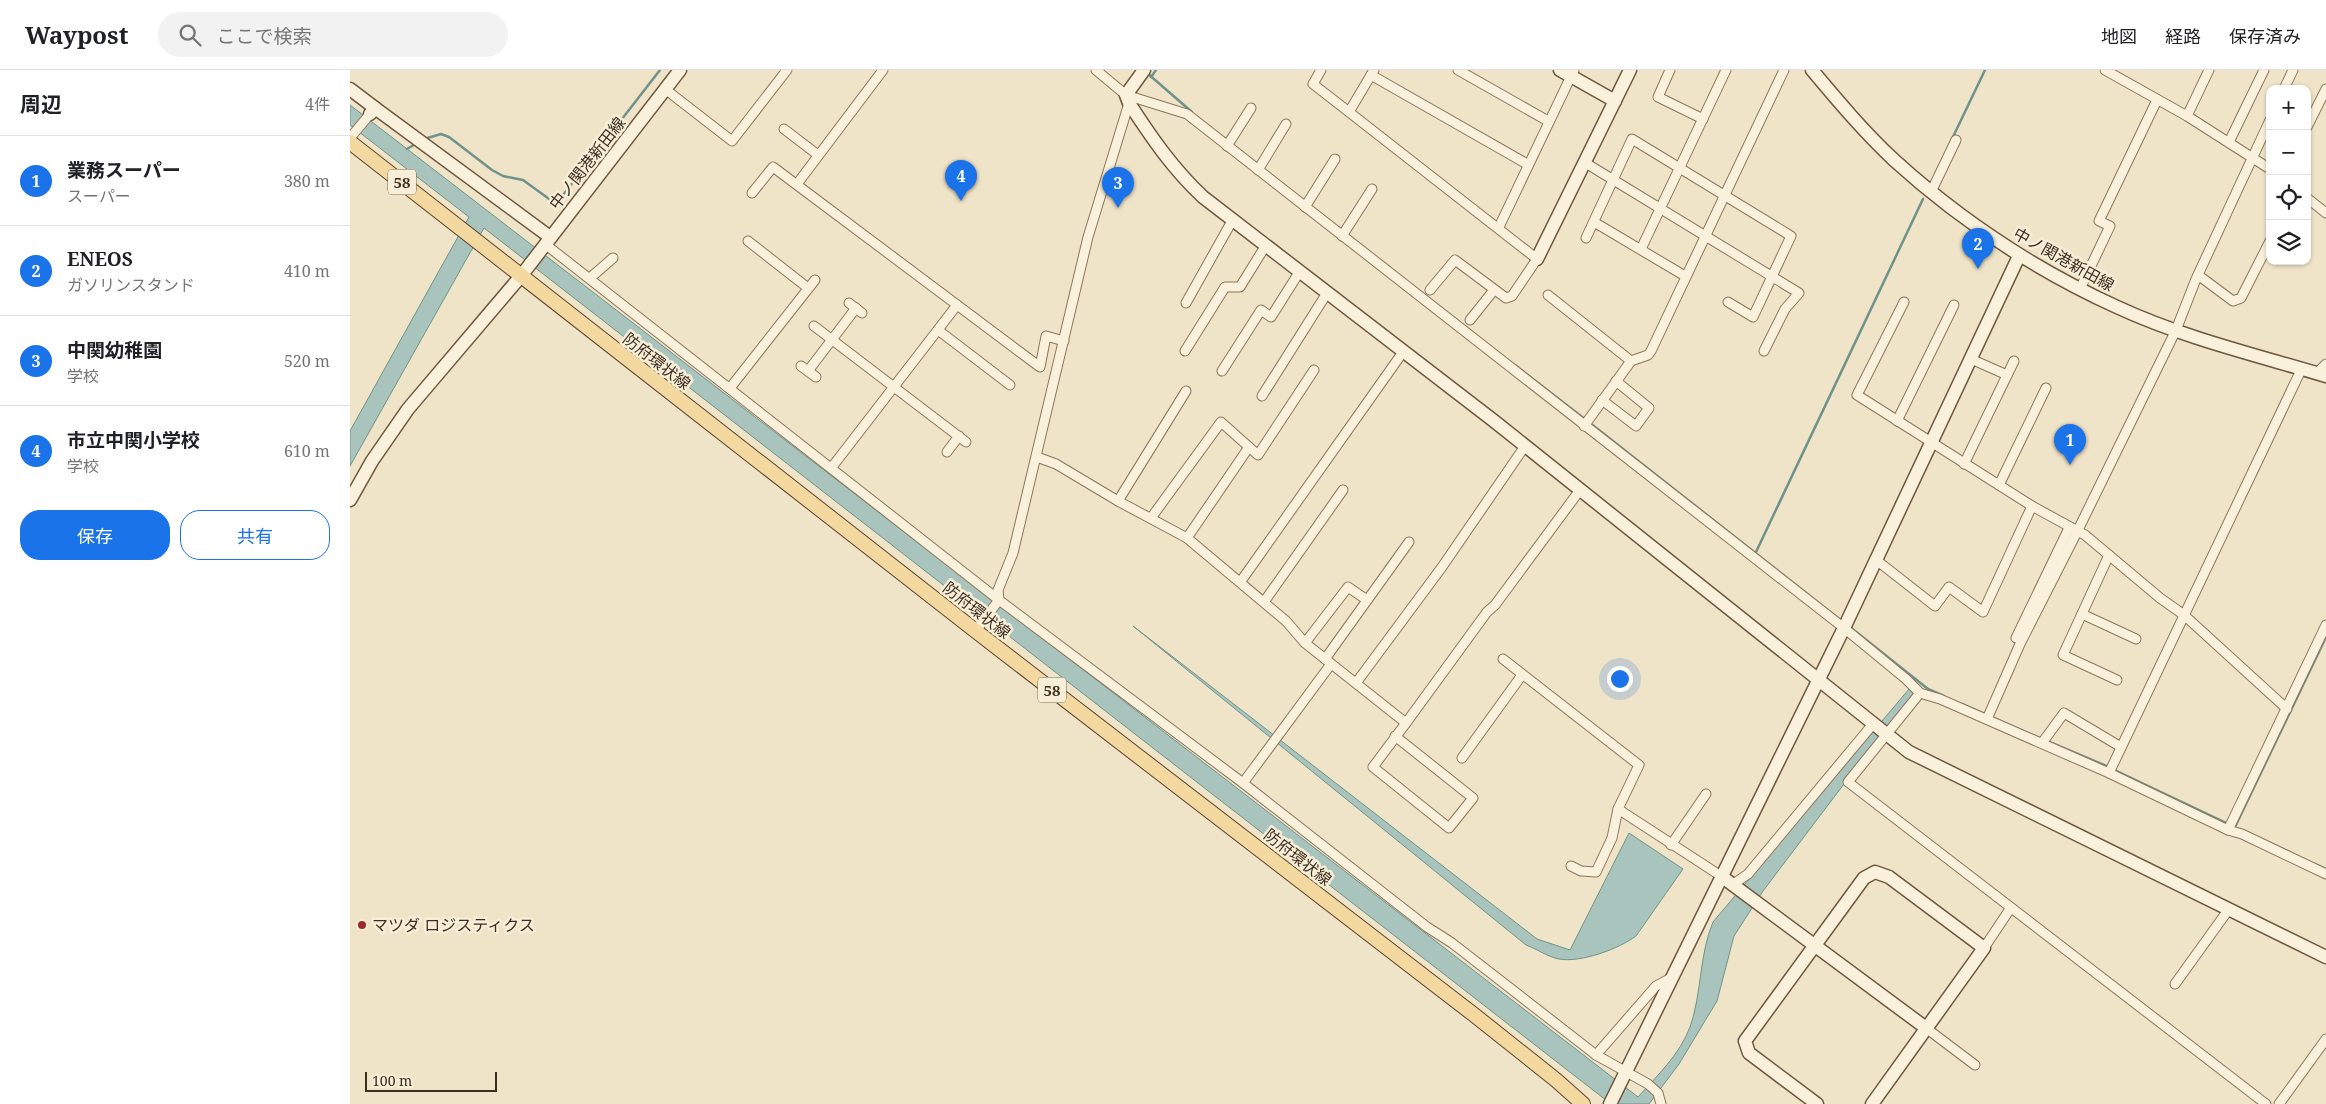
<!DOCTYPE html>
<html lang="ja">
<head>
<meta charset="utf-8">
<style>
	:root { --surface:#fff; --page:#f2f2f2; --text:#202124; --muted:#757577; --line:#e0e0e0; --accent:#1a73e8 }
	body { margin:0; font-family:"Noto Serif","Noto Sans JP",serif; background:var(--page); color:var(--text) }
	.controls { position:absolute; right:15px; top:15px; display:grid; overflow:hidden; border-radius:10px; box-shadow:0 1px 4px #0004 }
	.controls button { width:45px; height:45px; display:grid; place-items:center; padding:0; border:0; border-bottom:1px solid var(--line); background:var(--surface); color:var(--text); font:25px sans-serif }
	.scale { position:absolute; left:15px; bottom:12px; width:132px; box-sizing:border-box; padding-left:5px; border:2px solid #3d2e20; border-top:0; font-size:14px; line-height:18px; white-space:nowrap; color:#3d2e20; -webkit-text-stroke:4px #f7eed8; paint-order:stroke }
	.you { position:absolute; left:1269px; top:608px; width:18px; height:18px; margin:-12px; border:4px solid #fff; border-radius:50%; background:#1a73e8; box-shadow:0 0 0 8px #1a73e833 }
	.badge { display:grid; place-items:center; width:32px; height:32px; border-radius:50%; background:var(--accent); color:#fff; font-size:16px; font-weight:700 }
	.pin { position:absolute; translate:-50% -41px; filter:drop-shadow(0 1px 2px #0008) }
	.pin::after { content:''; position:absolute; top:26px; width:18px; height:15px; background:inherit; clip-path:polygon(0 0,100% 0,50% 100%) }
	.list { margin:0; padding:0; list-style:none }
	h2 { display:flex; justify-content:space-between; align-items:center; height:65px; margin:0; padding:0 20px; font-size:21px }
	h2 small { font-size:16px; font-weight:400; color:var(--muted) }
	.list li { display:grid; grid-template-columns:32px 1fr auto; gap:15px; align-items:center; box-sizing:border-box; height:90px; padding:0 20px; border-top:1px solid var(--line) }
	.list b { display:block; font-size:19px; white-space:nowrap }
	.list p { margin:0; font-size:16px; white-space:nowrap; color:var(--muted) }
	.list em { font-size:16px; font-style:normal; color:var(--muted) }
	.actions { display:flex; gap:10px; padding:15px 20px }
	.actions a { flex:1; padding:11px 0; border:1px solid var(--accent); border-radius:20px; text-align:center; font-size:18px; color:var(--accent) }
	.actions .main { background:var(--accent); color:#fff }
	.icon { flex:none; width:28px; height:28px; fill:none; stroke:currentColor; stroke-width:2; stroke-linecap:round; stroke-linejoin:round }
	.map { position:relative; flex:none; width:1976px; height:1034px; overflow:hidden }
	header { display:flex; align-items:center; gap:30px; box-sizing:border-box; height:70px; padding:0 25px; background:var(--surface); border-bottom:1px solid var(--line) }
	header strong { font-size:24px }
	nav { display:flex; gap:28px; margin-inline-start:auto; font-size:18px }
	.search { width:350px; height:45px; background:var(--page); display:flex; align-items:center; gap:12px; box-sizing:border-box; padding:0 18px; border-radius:28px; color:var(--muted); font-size:19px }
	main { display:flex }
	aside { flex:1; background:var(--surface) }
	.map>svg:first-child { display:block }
</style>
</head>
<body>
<header>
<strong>Waypost</strong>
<div class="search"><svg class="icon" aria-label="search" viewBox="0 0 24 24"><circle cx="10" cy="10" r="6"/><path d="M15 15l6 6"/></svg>ここで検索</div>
<nav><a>地図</a><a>経路</a><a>保存済み</a></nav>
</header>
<main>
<aside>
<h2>周辺<small>4件</small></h2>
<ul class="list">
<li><span class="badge">1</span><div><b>業務スーパー</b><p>スーパー</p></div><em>380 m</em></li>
<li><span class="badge">2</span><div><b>ENEOS</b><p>ガソリンスタンド</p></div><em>410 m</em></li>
<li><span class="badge">3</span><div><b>中関幼稚園</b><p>学校</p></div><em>520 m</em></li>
<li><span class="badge">4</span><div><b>市立中関小学校</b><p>学校</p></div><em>610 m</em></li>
</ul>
<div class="actions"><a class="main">保存</a><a>共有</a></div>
</aside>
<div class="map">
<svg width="1976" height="1034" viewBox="0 0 1976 1034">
	<rect width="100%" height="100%" fill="#f0e4c8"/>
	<g fill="#a9c4bc" stroke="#6f938a">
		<path d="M0 35 1288 1027C1307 1006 1330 984 1340 957 1352 923 1349 885 1363 852L1559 619 1567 624 1494 714 1413 821 1384 866 1367 931 1329 994 1299 1034H1261L134 158 0 396V361L119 147 0 55Z"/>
		<path d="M783 556 1187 869 1220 880 1279 763 1333 799 1286 866C1269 879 1230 893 1209 889 1198 887 1187 879 1176 875Z"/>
	</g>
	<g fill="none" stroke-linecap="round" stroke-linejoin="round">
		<g stroke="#6f938a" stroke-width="2.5">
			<polyline points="797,3 842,42"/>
			<polyline points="801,7 806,0"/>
			<polyline points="74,69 91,64 99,67 142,100 153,106 173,110 206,134 310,0"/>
			<polyline points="1602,69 1635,0"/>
			<polyline points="57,79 67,73"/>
			<polyline points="1165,295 1236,350"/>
			<polyline points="1240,353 1493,552"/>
			<polyline points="1406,482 1573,129"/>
			<polyline points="1500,557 1578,619 1594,626"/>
			<polyline points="1612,634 1692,669"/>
			<polyline points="1697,671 1759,697"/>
			<polyline points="1764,700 1878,754"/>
			<polyline points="1885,757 1976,567"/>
			<polyline points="1965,794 1976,799"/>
		</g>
		<g stroke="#8d765c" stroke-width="11">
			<g id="street">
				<polyline points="746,0 776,25 837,44 1494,558 1556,609 1570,623 1590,629 1759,703 1878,760 1892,764 1976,804"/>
				<polyline points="971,0 963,14 999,42"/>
				<polyline points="1024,0 999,42 1187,189 1162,226 1156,228 1105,190 1080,220"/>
				<polyline points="1108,0 1198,51"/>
				<polyline points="1320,0 1308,27 1353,49"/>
				<polyline points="1755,0 1837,46 1920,99"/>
				<polyline points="1021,5 1177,94"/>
				<polyline points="315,19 382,71 437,0"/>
				<polyline points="1934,19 1943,0"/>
				<polyline points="1837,46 1859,0"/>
				<polyline points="1957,57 1976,19"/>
				<polyline points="434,59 468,85"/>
				<polyline points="0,68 20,44"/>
				<polyline points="1879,72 1914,0"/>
				<polyline points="877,76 901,38"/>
				<polyline points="1234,92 1449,223 1435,239 1414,281"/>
				<polyline points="908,100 936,54"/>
				<polyline points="447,114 533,0"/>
				<polyline points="1581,122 1606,70"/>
				<polyline points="402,123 423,97 690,297 696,266 714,271"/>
				<polyline points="1957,128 1976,143"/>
				<polyline points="955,137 985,89"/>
				<polyline points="1244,152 1335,206"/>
				<polyline points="1149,157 1224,0"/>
				<polyline points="992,166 1022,119"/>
				<polyline points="1236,168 1282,69 1441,166 1403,247 1378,232"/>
				<polyline points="398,171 458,218"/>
				<polyline points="195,174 649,530 893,713 1077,857 1102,873 1246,985 1298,1014 1308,1023 1311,1034"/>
				<polyline points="1291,179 1376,0"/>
				<polyline points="1848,205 1883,231 1891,228 1920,171"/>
				<polyline points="240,208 263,188"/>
				<polyline points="1730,219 1760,156 1749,151 1807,30"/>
				<polyline points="1198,225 1281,291"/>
				<polyline points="1554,232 1507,325 1682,436 1735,465 1810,528 1834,545 1937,639"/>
				<polyline points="499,233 512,243"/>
				<polyline points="836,233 882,151"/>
				<polyline points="1120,250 1144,220"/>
				<polyline points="464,256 616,372"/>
				<polyline points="588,260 660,315"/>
				<polyline points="835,281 875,217 890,217 916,175"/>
				<polyline points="1621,289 1657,305"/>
				<polyline points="451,296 466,307"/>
				<polyline points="458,301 506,238"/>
				<polyline points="872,301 911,240 921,247 950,201"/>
				<polyline points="1967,303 1976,294"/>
				<polyline points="380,318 465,210"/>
				<polyline points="912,326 977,223"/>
				<polyline points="1252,330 1286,356 1299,338 1266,311"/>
				<polyline points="1547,351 1604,235"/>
				<polyline points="1234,356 1281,291 1298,285 1301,281 1434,0"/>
				<polyline points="597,382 609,366"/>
				<polyline points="687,387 706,394 768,431 837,468 936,551 955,573 1056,653"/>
				<polyline points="1614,394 1664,291"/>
				<polyline points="482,397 607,235"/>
				<polyline points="1649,415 1696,318"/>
				<polyline points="768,431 836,321"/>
				<polyline points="801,448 871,352 908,385 964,300"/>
				<polyline points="837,468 899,377"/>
				<polyline points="1759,485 1713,585 1767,610"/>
				<polyline points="1525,489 1585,536 1599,517 1633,542 1682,436"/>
				<polyline points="891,511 1053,282"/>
				<polyline points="914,532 993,420"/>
				<polyline points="1732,544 1786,569"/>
				<polyline points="627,562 630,555 649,530 648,520 663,483 738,167 779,33"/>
				<polyline points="1666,568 1719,458"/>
				<polyline points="955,573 998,517 1017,530"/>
				<polyline points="975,589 1059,472"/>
				<polyline points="1153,589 1289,695 1268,739 1262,768 1246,802 1231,801 1221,796"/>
				<polyline points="1006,613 1092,497 1175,376"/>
				<polyline points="1570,623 1498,712 1916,1034"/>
				<polyline points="1637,649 1670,574 1727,462 1826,260 1846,209 1920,50"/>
				<polyline points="1045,666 1123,728 1099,758 1023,697 1056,653 1137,542 1145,535 1230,420"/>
				<polyline points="1692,673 1714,643 1771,677"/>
				<polyline points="1112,688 1172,605"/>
				<polyline points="1759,703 1952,298"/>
				<polyline points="893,713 981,594"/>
				<polyline points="1268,739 1371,806"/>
				<polyline points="1878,760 1976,555"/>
				<polyline points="1321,775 1356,724"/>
				<polyline points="1382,815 1398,804 1523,654"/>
				<polyline points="1634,878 1660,839"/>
				<polyline points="1825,914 1879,839"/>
				<polyline points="1576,958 1625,995"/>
				<polyline points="1246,985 1306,916 1321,908"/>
				<polyline points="1929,1034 1976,969"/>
			</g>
		</g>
		<g stroke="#6f573f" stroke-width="15">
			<g id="secondary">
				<path d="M794 0 776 25 779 33C801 67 823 99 853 127L1144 351 1559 682 1976 887"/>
				<polyline points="1210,0 1265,31"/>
				<path d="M1462 0C1488 31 1514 62 1544 90 1610 150 1686 200 1767 237 1834 268 1906 285 1976 306"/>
				<polyline points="0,19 25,38"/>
				<polyline points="20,44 25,38 200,167"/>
				<polyline points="1187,189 1280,0"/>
				<polyline points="0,430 22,391 58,339 171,206 330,0"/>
				<polyline points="1371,806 1576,958"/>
				<polyline points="1260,1034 1494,558 1669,186"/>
				<polyline points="1467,1034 1399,983 1395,971 1514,808 1525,802 1539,807 1634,878 1522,1034"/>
			</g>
		</g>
		<g stroke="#5b4430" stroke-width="16">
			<polyline id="primary" points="0,72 627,562 1123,944 1206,1010 1233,1034"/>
		</g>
		<use href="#street" stroke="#faf1dc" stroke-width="9"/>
		<use href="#secondary" stroke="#faf1dc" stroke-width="12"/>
		<use href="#primary" stroke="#f3d9a0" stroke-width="14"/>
	</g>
	<circle fill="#9e2a2b" stroke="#f7eed8" stroke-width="2" cx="12" cy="855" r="5"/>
	<g text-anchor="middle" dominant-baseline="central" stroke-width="5" stroke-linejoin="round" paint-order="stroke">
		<g fill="#f7eed8" stroke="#756857" stroke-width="1">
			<rect x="38" y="99.5" width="28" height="25" rx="4"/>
			<rect x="688" y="607.5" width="28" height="25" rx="4"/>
		</g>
		<g font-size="15" font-weight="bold" fill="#3d2e20">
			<text x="52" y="112">58</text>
			<text x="702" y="620">58</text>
		</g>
		<g font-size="16" fill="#3d2e20" stroke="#f7eed8">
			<text transform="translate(237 93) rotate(-52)">中ノ関港新田線</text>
			<text transform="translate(1714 189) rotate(29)">中ノ関港新田線</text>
			<text transform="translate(307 291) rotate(38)">防府環状線</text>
			<text transform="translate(627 540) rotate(38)">防府環状線</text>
			<text transform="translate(948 787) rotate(38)">防府環状線</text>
		</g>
		<g font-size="16" fill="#3d2e20" stroke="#f7eed8" text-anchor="start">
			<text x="22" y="855">マツダ ロジスティクス</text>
		</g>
	</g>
</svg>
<div class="controls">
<button>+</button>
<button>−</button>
<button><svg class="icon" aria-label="locate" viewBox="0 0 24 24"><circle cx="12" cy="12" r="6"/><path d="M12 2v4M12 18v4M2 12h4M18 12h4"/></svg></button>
<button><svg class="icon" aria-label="layers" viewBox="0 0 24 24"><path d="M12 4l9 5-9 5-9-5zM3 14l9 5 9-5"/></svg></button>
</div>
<div class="scale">100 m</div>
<div class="you"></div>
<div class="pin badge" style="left:1720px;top:395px">1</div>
<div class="pin badge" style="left:1628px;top:199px">2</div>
<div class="pin badge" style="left:768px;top:138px">3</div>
<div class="pin badge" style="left:611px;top:131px">4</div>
</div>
</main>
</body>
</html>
